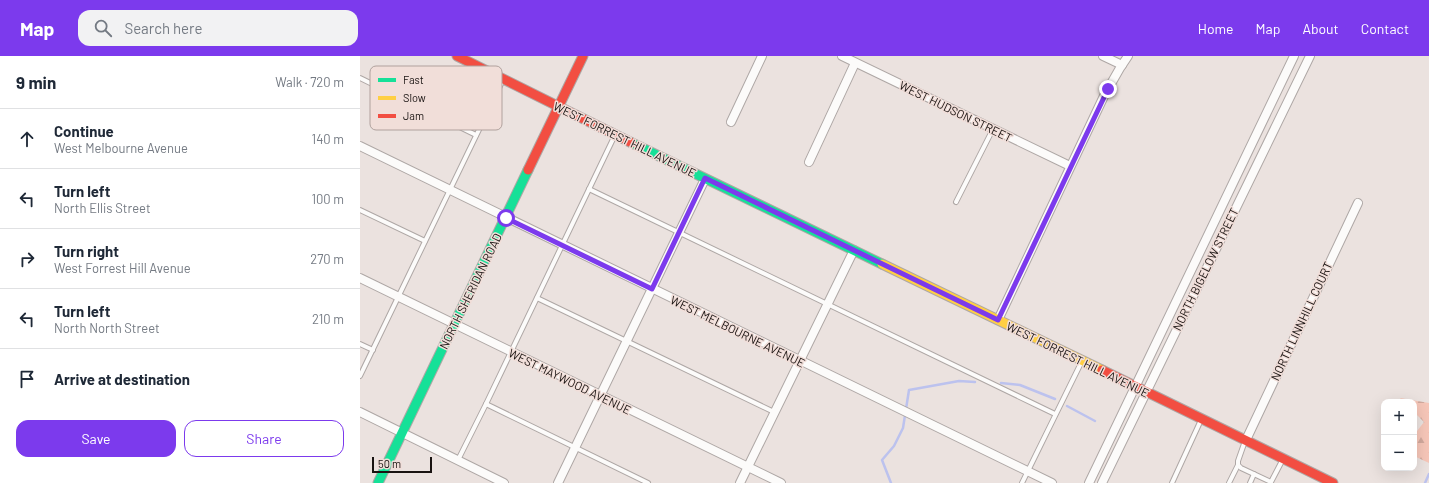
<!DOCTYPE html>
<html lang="en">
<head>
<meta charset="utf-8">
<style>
	:root { --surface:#fff; --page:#f2f2f3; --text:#1f2937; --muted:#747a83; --line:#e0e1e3; --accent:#7c3aed }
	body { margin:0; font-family:Barlow,sans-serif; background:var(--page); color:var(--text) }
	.controls { position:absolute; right:12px; bottom:12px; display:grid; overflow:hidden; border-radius:8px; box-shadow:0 4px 16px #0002 }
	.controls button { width:36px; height:36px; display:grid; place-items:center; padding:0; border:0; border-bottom:1px solid var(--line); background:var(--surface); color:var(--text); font:20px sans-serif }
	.scale { position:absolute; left:12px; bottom:10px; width:60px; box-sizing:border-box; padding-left:4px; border:2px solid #191311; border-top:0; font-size:11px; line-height:14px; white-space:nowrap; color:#191311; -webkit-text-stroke:3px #f1ded9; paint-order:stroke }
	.stop { position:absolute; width:12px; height:12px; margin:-9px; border:3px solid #7c3aed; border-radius:50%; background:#fff }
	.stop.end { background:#7c3aed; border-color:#fff; box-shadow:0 1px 4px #0008 }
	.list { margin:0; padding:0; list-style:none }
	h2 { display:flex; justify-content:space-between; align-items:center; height:52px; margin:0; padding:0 16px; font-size:17px }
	h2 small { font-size:13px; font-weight:400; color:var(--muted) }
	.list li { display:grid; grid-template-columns:26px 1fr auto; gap:12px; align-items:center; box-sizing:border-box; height:60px; padding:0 16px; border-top:1px solid var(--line) }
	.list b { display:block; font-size:15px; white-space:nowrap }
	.list p { margin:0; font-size:13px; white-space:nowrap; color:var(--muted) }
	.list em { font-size:13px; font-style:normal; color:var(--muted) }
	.actions { display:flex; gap:8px; padding:12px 16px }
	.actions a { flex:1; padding:9px 0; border:1px solid var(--accent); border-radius:12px; text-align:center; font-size:14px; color:var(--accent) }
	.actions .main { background:var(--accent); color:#fff }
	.icon { flex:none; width:22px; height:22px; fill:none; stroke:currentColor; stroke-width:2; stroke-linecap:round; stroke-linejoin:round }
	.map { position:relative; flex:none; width:1069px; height:427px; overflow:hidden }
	header { display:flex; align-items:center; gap:24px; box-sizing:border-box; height:56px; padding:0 20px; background:var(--accent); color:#fff }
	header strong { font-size:19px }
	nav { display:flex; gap:22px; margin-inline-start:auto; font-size:14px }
	.search { width:280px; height:36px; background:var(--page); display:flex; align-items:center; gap:10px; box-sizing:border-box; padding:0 14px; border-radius:12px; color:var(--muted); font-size:15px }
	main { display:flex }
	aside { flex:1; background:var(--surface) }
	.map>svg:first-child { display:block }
</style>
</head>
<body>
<header>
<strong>Map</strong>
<div class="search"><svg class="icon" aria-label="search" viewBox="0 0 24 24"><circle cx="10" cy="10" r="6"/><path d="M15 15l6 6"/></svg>Search here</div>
<nav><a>Home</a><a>Map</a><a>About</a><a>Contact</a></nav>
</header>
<main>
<aside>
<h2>9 min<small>Walk · 720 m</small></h2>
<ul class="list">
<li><svg class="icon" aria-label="ahead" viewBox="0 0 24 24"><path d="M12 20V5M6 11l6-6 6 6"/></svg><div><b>Continue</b><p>West Melbourne Avenue</p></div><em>140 m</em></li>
<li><svg class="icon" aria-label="left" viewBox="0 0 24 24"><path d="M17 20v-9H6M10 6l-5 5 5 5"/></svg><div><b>Turn left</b><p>North Ellis Street</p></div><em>100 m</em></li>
<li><svg class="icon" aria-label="right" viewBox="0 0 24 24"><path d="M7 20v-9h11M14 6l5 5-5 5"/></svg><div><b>Turn right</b><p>West Forrest Hill Avenue</p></div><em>270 m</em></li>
<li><svg class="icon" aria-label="left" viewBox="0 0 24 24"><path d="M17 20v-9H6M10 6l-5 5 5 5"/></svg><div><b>Turn left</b><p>North North Street</p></div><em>210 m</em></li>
<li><svg class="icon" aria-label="arrive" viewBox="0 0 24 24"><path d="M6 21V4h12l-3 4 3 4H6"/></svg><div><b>Arrive at destination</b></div></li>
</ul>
<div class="actions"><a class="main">Save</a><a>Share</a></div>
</aside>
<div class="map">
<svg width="1069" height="427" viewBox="0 0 1069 427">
	<defs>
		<pattern id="forest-firs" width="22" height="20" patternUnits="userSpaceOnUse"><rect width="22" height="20" fill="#f6c6b8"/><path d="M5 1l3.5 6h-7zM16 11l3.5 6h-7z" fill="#d2a99d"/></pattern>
	</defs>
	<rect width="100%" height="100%" fill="#ebe2df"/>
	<polygon fill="url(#forest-firs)" points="1040,342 1069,347 1069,407 1054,400 1054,379 1064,366 1054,356 1054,346 1044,346"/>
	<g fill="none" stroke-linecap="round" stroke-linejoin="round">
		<g stroke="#bcc2ee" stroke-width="2.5">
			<polyline points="641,327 660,329 695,343"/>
			<polyline points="707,350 735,365"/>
			<polyline points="531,427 522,404 534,390 543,372 549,334 599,325 615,326"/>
			<polyline points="1065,427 1069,418"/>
		</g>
		<g stroke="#aea7a5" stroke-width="6">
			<g id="lane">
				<polyline points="0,22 116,79"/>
				<polyline points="229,133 695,358"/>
				<polyline points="596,146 633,73"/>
				<polyline points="0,154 65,185"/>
				<polyline points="177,242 414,356"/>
				<polyline points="0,288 13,294"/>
				<polyline points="0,320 143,24"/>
				<polyline points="126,348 288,427"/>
				<polyline points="885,385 878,405 878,409 881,412 911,426 923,403"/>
				<polyline points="98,404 126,348 255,79"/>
				<polyline points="662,427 722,305"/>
				<polyline points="812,427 841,364"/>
				<polyline points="869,427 878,409"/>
				<polyline points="890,427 894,418"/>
			</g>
		</g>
		<g stroke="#aea7a5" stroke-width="10">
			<g id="street">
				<polyline points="482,0 710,110"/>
				<polyline points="743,0 762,9"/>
				<polyline points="371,66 402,0"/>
				<polyline points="0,90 692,427"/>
				<polyline points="449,106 495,7"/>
				<polyline points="0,222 421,427"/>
				<polyline points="638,264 744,40 760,12 768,0"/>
				<polyline points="0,356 144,427"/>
				<polyline points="886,384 998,147"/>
				<polyline points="198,427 345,123"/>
				<polyline points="380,427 494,194"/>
				<polyline points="729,427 934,0"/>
				<polyline points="742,427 950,0"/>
			</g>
		</g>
		<g stroke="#aea7a5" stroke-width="11">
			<g id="fast">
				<polyline points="272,87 522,208"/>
				<polyline points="18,427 168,114"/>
			</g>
		</g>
		<g stroke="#aea7a5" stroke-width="11">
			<polyline id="slow" points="522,208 742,314"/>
		</g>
		<g stroke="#aea7a5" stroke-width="11">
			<g id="jam">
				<polyline points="97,0 272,87"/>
				<polyline points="168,114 223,0"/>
				<polyline points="742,314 973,427"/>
			</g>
		</g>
		<use href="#lane" stroke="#fcfbfa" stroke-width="4"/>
		<use href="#street" stroke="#fcfbfa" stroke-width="8"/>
		<use href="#fast" stroke="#16e098" stroke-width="9"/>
		<use href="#slow" stroke="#ffcf43" stroke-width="9"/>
		<use href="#jam" stroke="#f24e42" stroke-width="9"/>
	</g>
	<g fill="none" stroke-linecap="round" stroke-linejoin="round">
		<polyline stroke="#7c3aed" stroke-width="5" points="146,162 292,233 345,122 638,264 748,33"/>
	</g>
	<g text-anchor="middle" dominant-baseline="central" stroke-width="3" stroke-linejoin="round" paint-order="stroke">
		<g font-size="12" fill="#191311" stroke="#f1ded9">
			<text transform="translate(596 55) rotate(26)">WEST HUDSON STREET</text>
			<text transform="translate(265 83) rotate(26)">WEST FORREST HILL AVENUE</text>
			<text transform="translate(845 213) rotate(-64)">NORTH BIGELOW STREET</text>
			<text transform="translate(110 235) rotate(-64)">NORTH SHERIDAN ROAD</text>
			<text transform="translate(941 265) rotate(-65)">NORTH LINNHILL COURT</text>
			<text transform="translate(378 275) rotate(26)">WEST MELBOURNE AVENUE</text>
			<text transform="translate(718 303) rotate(26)">WEST FORREST HILL AVENUE</text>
			<text transform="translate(210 325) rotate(26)">WEST MAYWOOD AVENUE</text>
		</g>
	</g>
	<rect x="10" y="10" width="132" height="64" rx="6" fill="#f1ded9" stroke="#b0a19d" stroke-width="1"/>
	<rect x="18" y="22" width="18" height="4" fill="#16e098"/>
	<rect x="18" y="40" width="18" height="4" fill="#ffcf43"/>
	<rect x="18" y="58" width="18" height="4" fill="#f24e42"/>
	<g font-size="11" fill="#191311">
		<text x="43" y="28">Fast</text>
		<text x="43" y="46">Slow</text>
		<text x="43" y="64">Jam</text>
	</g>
</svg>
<div class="controls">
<button>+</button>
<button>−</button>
</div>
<div class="scale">50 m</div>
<div class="stop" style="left:146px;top:162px"></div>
<div class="stop end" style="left:748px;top:33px"></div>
</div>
</main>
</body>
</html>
